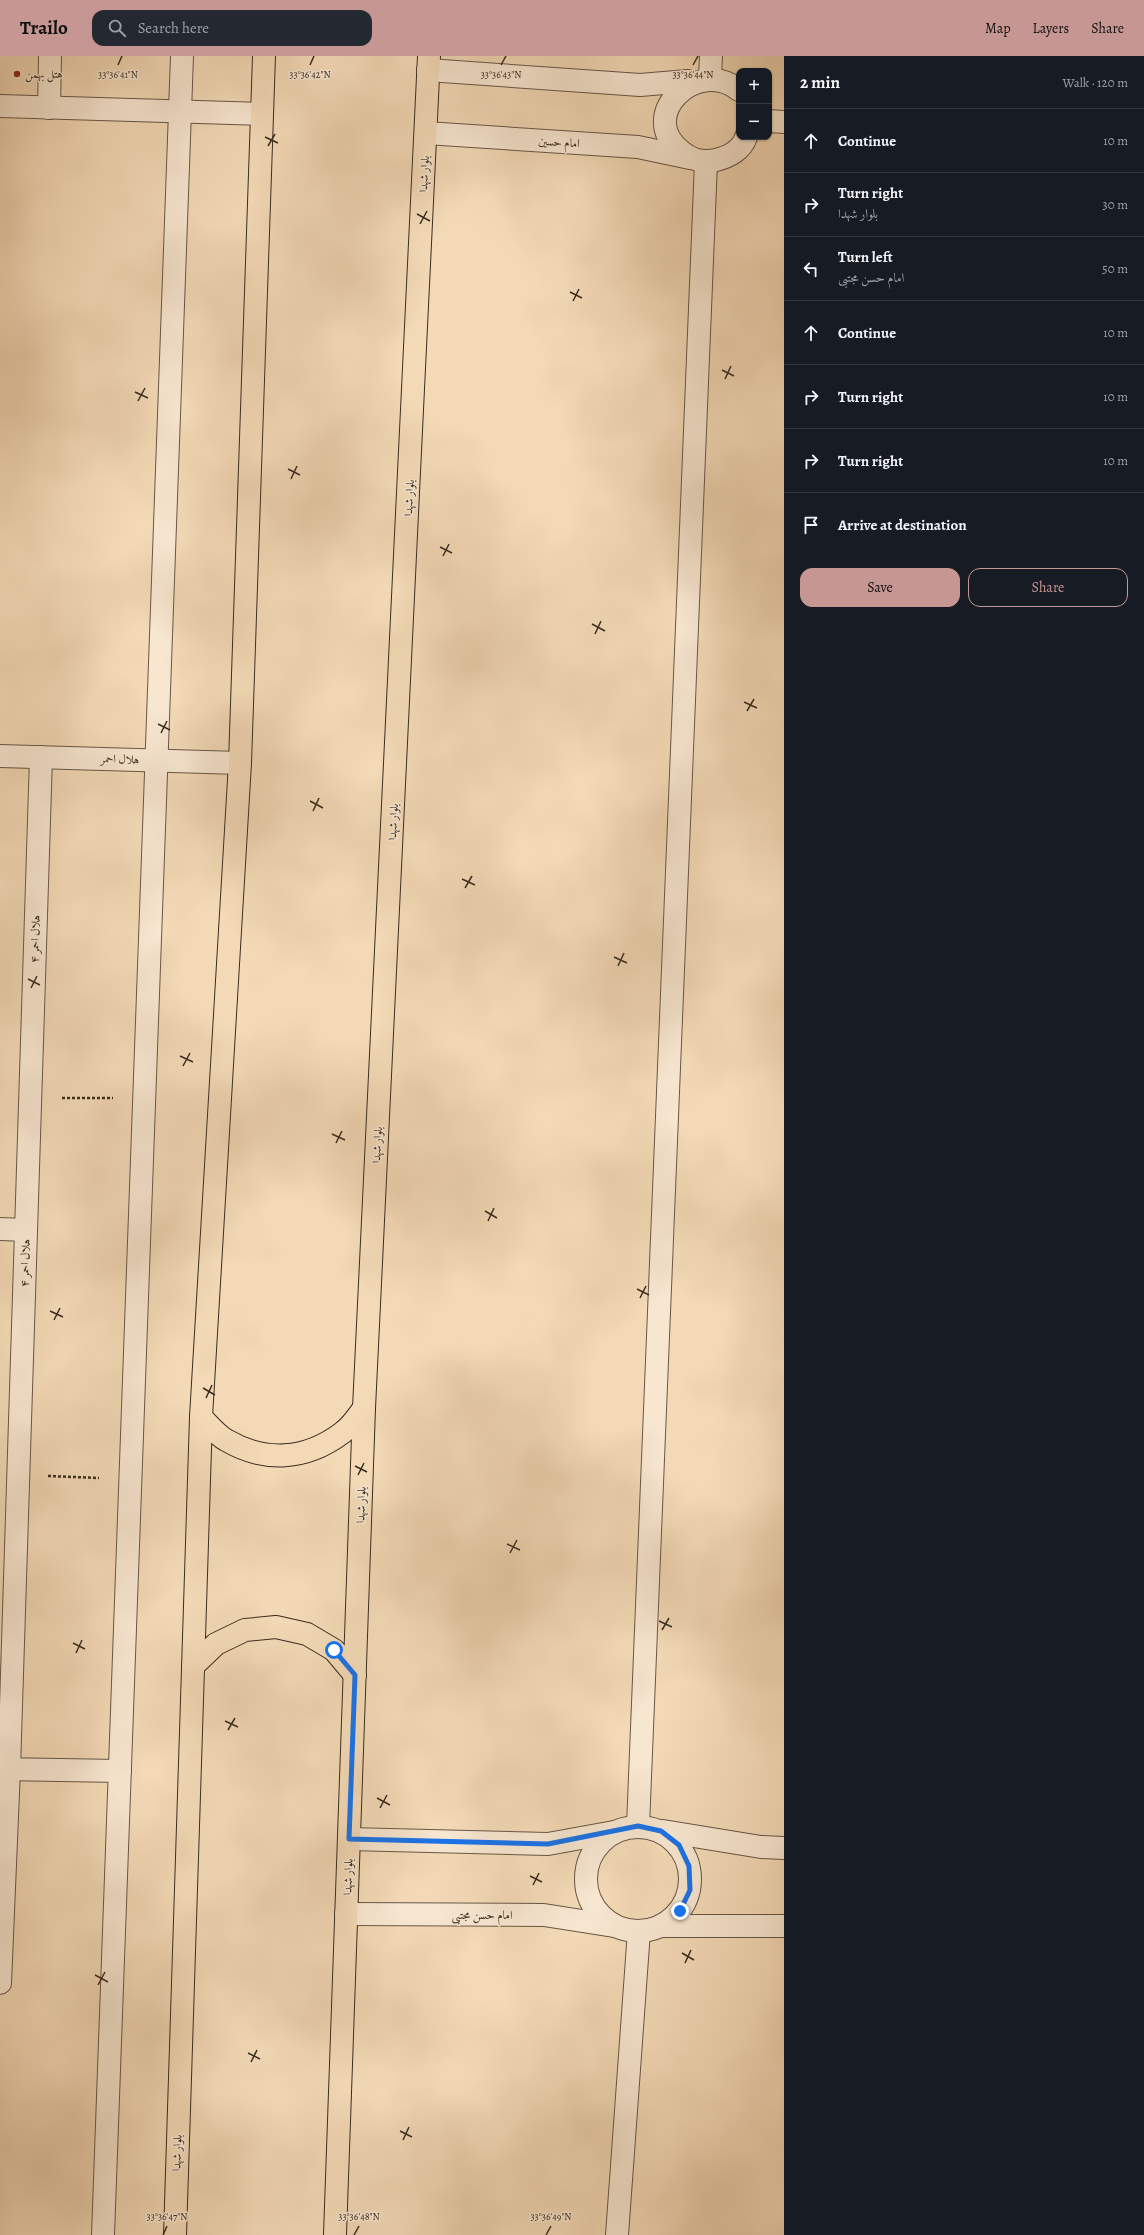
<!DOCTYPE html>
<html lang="en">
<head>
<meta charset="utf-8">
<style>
	:root { --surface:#171b24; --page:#242831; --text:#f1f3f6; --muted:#9ea1a6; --line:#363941; --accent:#c59692 }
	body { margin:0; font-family:Alegreya,Amiri,serif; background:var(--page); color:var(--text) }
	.controls { position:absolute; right:12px; top:12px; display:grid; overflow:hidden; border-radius:8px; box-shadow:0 1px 3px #0004 }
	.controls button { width:36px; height:36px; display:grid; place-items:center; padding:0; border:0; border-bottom:1px solid var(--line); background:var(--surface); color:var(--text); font:20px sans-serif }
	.stop { position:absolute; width:12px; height:12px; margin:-9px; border:3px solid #1a73e8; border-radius:50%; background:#fff }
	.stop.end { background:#1a73e8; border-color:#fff; box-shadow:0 1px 4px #0008 }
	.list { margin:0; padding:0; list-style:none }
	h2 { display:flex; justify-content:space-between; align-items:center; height:52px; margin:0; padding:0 16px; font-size:17px }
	h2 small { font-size:13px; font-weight:400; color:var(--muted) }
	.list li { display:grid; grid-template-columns:26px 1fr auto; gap:12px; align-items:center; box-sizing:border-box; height:64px; padding:0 16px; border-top:1px solid var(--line) }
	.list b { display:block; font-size:15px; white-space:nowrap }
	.list p { margin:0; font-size:13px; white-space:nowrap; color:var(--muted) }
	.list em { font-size:13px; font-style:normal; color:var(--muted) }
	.actions { display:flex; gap:8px; padding:12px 16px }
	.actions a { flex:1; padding:9px 0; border:1px solid var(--accent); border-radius:12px; text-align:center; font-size:14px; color:var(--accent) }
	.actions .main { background:var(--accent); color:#111 }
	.icon { flex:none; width:22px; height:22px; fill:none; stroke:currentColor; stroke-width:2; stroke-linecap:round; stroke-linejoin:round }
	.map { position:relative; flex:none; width:784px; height:2179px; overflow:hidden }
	header { display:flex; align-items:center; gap:24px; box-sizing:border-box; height:56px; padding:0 20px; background:var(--accent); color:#111 }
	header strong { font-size:19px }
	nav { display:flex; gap:22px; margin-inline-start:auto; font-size:14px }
	.search { width:280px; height:36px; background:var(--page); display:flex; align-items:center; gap:10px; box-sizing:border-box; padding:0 14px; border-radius:12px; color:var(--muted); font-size:15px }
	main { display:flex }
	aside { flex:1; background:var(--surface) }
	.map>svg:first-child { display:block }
</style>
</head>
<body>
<header>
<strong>Trailo</strong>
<div class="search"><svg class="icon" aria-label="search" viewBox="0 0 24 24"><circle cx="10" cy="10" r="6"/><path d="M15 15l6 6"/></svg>Search here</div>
<nav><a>Map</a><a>Layers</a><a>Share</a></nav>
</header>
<main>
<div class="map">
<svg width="784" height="2179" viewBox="0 0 784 2179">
	<rect width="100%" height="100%" fill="#f3d9b6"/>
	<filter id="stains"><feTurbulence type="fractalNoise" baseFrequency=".005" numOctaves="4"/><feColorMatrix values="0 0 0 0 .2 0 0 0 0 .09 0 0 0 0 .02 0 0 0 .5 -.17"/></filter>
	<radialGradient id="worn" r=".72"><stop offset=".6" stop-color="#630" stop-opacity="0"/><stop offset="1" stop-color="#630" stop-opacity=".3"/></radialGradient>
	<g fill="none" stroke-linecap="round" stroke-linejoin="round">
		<g stroke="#675746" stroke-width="24">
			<g id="minor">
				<polyline points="428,14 640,29 688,25"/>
				<polyline points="710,20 711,0"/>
				<path d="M739 34C698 0 634 60 682 96 692 104 703 107 716 104 728 101 742 94 746 81"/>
				<polyline points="0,50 262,58"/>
				<polyline points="49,52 50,0"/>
				<polyline points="769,65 784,66"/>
				<polyline points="426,77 638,91 690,102"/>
				<polyline points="0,700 240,707"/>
				<polyline points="0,1173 26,1174"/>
				<polyline points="0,1713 120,1715"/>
				<polyline points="638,1770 706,106"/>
				<circle cx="638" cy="1823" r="52"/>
				<polyline points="663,1775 761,1791 784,1792"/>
				<polyline points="349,1783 548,1788 614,1776"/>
				<polyline points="346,1858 544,1859 614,1870"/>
				<polyline points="662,1870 784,1870"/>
				<polyline points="0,1927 9,1713 41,701"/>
				<polyline points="103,2179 182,0"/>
				<polyline points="617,2179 639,1875"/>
			</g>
		</g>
		<g stroke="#382c20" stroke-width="24">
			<g id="major">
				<path d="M201 1361C209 1369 217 1379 226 1384 265 1407 306 1404 342 1377 351 1371 358 1360 364 1352"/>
				<polyline points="193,1610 216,1588 245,1574 276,1571 307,1578 334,1594 355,1619"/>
				<polyline points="175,2179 201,1361 240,707 264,0"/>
				<polyline points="335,2179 364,1352 429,0"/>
			</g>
		</g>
		<g stroke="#382c20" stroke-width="2.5" stroke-dasharray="3 2" stroke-linecap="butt">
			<polyline points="62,1042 113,1042"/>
			<polyline points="48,1420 99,1422"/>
		</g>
		<use href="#minor" stroke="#f7e6d0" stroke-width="22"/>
		<use href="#major" stroke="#f3d9b6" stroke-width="22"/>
	</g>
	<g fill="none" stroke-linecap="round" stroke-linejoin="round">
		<polyline stroke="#1a73e8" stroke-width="5" points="334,1594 355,1619 349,1783 548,1788 638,1770 661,1775 679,1789 689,1810 690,1834 680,1855"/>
	</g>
	<path fill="none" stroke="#382c20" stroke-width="1.5" d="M118 9 122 0M310 9 314 0M501 9 506 0M693 9 698 0M265 81 278 87M268 90 275 78M417 158 430 165M420 168 427 155M570 236 582 242M573 245 579 233M722 314 734 320M725 323 731 310M135 336 148 342M138 345 145 332M288 413 300 419M291 423 297 410M440 491 452 497M443 500 449 488M592 568 605 575M595 578 601 565M744 646 757 652M747 655 754 643M158 668 170 674M161 677 167 665M310 745 323 752M313 755 319 742M462 823 475 829M465 832 472 820M614 901 627 907M618 910 624 897M28 923 40 929M31 932 37 920M180 1000 193 1006M183 1010 190 997M332 1078 345 1084M336 1087 342 1075M485 1155 497 1162M488 1165 494 1152M637 1233 649 1239M640 1242 646 1230M50 1255 63 1261M54 1264 60 1252M203 1332 215 1339M206 1342 212 1329M355 1410 367 1416M358 1419 364 1407M507 1488 520 1494M510 1497 517 1484M659 1565 672 1571M662 1574 669 1562M73 1587 85 1593M76 1597 82 1584M225 1665 238 1671M228 1674 235 1662M377 1742 390 1749M380 1752 387 1739M530 1820 542 1826M533 1829 539 1817M682 1897 694 1904M685 1907 691 1894M95 1919 108 1926M98 1929 105 1916M248 1997 260 2003M251 2006 257 1994M400 2075 412 2081M403 2084 409 2071M163 2179 167 2170M354 2179 359 2170M546 2179 551 2170"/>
	<circle fill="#8f2418" stroke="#f7e6d0" stroke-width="1.5" cx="17" cy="18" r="4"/>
	<g text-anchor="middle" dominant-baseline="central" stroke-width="3" stroke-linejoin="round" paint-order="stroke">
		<g font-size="12" fill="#382c20" stroke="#f7e6d0" text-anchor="start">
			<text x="25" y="18">هتل بهمن</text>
		</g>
		<g font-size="12" fill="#382c20" stroke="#f7e6d0">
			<text transform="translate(559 86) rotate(4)">امام حسین</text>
			<text transform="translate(424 118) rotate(-87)">بلوار شهدا</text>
			<text transform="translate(409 442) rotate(-87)">بلوار شهدا</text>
			<text transform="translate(120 703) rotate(2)">هلال احمر</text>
			<text transform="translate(393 766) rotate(-87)">بلوار شهدا</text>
			<text transform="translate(35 883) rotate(-88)">هلال احمر ۴</text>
			<text transform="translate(377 1089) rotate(-87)">بلوار شهدا</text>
			<text transform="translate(25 1207) rotate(-88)">هلال احمر ۴</text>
			<text transform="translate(361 1449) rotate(-88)">بلوار شهدا</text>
			<text transform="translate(348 1821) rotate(-88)">بلوار شهدا</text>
			<text x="482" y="1859">امام حسن مجتبی</text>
			<text transform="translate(177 2097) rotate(-88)">بلوار شهدا</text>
		</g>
	</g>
	<g font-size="10" text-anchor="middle" fill="#382c20" stroke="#f7e6d0" stroke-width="3" stroke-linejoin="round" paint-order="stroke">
		<text x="118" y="22">33°36'41"N</text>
		<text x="310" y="22">33°36'42"N</text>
		<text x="501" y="22">33°36'43"N</text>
		<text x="693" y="22">33°36'44"N</text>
		<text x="167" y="2164">33°36'47"N</text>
		<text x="359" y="2164">33°36'48"N</text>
		<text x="551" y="2164">33°36'49"N</text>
	</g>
	<rect width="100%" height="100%" filter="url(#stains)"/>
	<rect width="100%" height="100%" fill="url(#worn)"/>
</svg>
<div class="controls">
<button>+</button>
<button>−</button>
</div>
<div class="stop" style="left:334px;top:1594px"></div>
<div class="stop end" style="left:680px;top:1855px"></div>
</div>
<aside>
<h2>2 min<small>Walk · 120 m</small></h2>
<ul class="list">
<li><svg class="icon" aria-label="ahead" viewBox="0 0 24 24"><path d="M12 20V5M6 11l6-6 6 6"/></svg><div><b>Continue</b></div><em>10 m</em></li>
<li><svg class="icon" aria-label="right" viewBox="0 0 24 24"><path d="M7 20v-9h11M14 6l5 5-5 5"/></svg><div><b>Turn right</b><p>بلوار شهدا</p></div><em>30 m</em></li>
<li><svg class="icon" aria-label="left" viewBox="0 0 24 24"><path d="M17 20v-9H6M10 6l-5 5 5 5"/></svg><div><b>Turn left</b><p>امام حسن مجتبی</p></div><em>50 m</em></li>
<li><svg class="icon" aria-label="ahead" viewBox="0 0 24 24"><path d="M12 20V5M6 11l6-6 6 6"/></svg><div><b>Continue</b></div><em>10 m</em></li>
<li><svg class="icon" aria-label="right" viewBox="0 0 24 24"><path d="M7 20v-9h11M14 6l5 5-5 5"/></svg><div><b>Turn right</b></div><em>10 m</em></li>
<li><svg class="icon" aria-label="right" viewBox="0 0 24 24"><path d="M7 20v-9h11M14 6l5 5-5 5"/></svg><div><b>Turn right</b></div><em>10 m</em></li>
<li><svg class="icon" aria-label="arrive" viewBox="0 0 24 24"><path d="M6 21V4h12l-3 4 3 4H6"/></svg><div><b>Arrive at destination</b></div></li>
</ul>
<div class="actions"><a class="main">Save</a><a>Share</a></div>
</aside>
</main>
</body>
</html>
